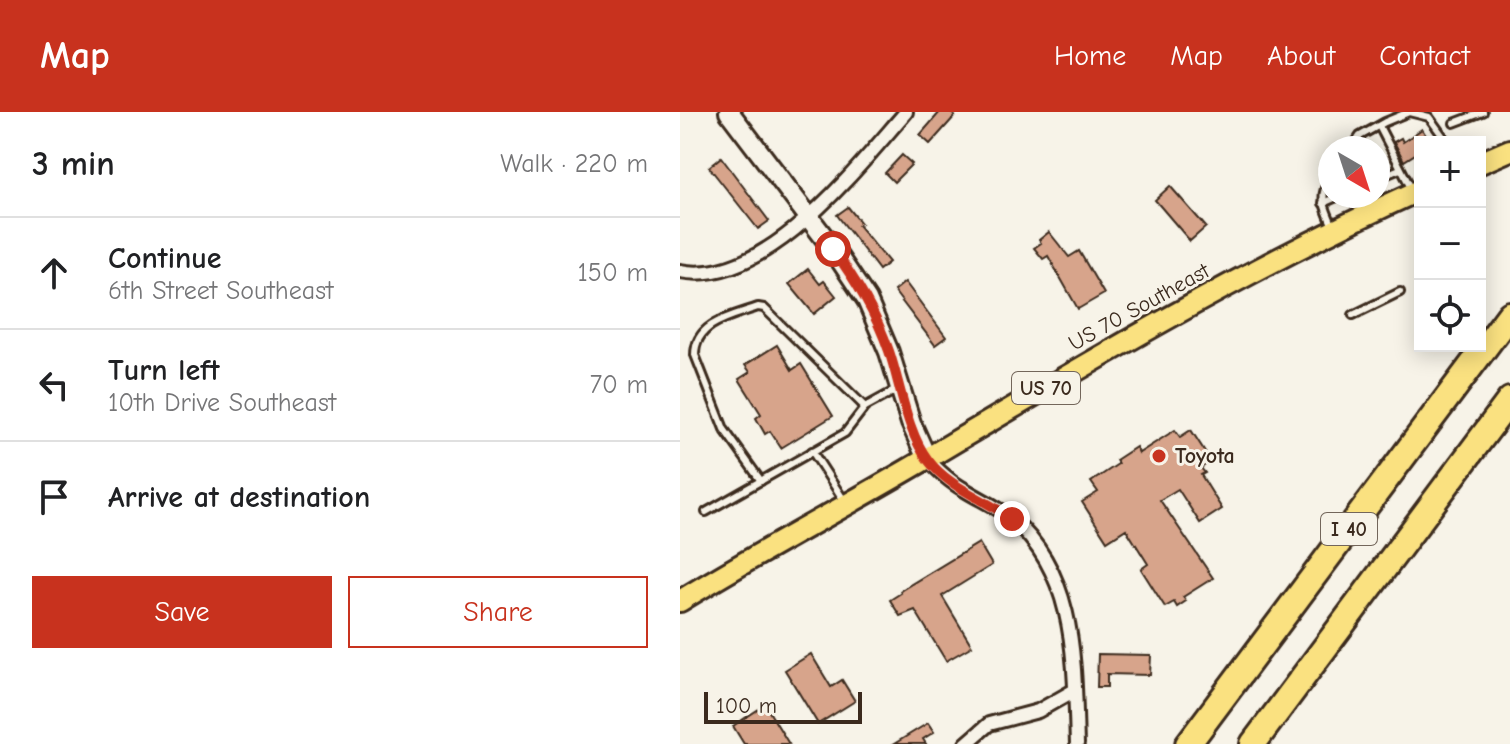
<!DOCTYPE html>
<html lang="en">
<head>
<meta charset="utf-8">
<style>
	:root { --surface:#fff; --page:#f2f2f2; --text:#202124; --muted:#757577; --line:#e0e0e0; --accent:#c8321e }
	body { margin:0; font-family:"Comic Neue",sans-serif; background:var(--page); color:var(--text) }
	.controls { position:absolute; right:24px; top:24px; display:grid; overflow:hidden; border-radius:0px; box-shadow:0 4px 20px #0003 }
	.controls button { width:72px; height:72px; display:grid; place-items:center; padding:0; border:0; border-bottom:2px solid var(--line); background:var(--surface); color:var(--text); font:40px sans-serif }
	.compass { position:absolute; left:638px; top:24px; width:72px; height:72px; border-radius:50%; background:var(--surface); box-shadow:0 4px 20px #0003; rotate:141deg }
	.scale { position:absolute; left:24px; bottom:20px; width:158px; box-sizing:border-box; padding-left:8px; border:4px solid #3b2a1e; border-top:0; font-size:22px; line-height:28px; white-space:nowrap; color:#3b2a1e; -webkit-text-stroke:6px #f7f3e8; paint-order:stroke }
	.stop { position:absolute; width:24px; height:24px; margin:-18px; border:6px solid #c8321e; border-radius:50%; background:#fff }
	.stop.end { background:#c8321e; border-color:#fff; box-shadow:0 2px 8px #0008 }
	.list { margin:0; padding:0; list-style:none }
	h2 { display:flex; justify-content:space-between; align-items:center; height:104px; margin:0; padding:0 32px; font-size:34px }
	h2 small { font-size:26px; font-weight:400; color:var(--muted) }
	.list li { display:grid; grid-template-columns:52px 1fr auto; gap:24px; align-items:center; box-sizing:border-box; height:112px; padding:0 32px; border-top:2px solid var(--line) }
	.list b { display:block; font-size:30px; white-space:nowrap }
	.list p { margin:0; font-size:26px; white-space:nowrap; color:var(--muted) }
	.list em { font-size:26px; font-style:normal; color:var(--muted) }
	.actions { display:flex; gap:16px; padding:24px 32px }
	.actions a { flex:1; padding:18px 0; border:2px solid var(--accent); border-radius:0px; text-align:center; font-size:28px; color:var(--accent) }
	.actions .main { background:var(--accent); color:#fff }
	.icon { flex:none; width:44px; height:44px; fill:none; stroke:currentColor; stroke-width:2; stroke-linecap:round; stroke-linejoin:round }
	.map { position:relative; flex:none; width:830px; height:632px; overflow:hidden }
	header { display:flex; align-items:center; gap:48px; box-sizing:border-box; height:112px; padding:0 40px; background:var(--accent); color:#fff }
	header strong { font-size:38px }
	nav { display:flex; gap:44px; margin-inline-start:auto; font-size:28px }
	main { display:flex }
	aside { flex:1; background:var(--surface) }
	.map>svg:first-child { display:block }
</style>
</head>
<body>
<header>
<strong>Map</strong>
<nav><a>Home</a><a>Map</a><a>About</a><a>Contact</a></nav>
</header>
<main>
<aside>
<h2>3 min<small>Walk · 220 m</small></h2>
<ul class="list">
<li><svg class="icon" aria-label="ahead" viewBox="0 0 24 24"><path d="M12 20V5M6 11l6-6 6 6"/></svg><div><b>Continue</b><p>6th Street Southeast</p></div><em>150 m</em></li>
<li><svg class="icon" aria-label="left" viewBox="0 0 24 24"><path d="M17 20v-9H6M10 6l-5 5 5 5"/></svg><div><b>Turn left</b><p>10th Drive Southeast</p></div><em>70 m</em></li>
<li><svg class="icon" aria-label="arrive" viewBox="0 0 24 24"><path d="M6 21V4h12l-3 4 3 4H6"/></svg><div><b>Arrive at destination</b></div></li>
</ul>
<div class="actions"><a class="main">Save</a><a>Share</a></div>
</aside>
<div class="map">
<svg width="830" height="632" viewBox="0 0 830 632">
	<rect width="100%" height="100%" fill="#f7f3e8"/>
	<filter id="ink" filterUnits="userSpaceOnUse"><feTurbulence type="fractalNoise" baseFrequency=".0125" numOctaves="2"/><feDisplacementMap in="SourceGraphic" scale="16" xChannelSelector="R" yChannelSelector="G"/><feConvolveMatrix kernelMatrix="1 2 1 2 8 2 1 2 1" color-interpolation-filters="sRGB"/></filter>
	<g filter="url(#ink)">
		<g fill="#d7a48b" stroke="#3b2a1e" stroke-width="2">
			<polygon points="260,0 270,0 275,4 250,32 240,23"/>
			<polygon points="742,17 750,30 740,30 740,39 724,49 714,30 721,26 723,30"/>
			<polygon points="222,43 232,52 214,70 205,61"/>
			<polygon points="41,45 89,109 78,117 29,55"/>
			<polygon points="490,74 526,115 510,129 475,88"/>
			<polygon points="168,95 181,111 178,113 209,150 199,158 157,103"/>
			<polygon points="369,120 389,145 399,139 424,182 398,197 368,144 363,147 354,136 361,131 359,128"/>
			<polygon points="128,157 140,172 144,169 156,184 134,202 109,172"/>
			<polygon points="225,170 266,225 255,233 214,179"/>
			<polygon points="97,233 112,258 121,252 153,304 101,336 90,319 85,322 76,306 81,302 59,267 70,260 65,253"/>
			<polygon points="495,318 500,325 511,318 531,349 521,356 525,361 521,363 542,397 520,411 498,377 480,388 533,466 503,485 506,489 497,495 494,490 485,495 461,457 468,452 446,417 427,429 402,390 418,380 411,370 438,352 436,348 456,335 459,341"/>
			<polygon points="299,431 312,453 262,484 292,534 266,549 235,498 220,504 210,488 221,481 220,479"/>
			<polygon points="131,542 151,575 162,568 175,589 138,612 105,558"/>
			<polygon points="418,542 471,543 470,563 427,562 427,575 417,575"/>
			<polygon points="85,593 109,632 64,632 53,614"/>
			<polygon points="248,611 254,620 243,627 246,632 214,632"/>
		</g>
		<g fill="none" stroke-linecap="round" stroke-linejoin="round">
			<g stroke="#3b2a1e" stroke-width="12">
				<g id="lane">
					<polyline points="774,11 803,0"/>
					<polyline points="699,14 732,78"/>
					<polyline points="672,36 680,24 705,10 729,0 749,5 767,30"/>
					<polyline points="698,66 720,57"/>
					<path d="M650 67C637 85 646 96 653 115"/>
					<polyline points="643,91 659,84"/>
					<polyline points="673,203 720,180"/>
					<polyline points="132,339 165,390"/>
					<path d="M81 369 44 317 15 243C15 210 53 204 78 195L84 196 185 295"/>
					<polyline points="26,400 165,321 185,295 216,278"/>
				</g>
			</g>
			<g stroke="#3b2a1e" stroke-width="18">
				<g id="street">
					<path d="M0 159C85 176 176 57 226 0"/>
					<path d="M247 347C258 358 270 370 285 378 301 388 318 395 332 407 398 464 394 553 397 632"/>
					<polyline points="286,632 309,612 358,599 395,578"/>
				</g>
			</g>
			<g stroke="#3b2a1e" stroke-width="24">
				<polyline id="secondary" points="49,0 153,137 187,188 209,240 231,311 247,347"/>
			</g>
			<g stroke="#3b2a1e" stroke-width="26">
				<g id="primary">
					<polyline points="800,51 830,38"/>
					<path d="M0 489C81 439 165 395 246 347 408 251 569 155 740 78"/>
				</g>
			</g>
			<g stroke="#3b2a1e" stroke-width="30">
				<g id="highway">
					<polyline points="508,632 830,202"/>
					<polyline points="573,632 830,288"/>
				</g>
			</g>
			<use href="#lane" stroke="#f7f3e8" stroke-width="6"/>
			<use href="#street" stroke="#f7f3e8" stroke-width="12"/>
			<use href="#secondary" stroke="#f7f3e8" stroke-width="18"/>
			<use href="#primary" stroke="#fae180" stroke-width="20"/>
			<use href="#highway" stroke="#fae180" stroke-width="24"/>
		</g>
	</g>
	<g fill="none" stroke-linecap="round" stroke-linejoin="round" filter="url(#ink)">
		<path stroke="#c8321e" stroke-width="10" d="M153 137C176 169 196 201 209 239 220 271 227 321 248 348 269 376 305 387 332 407"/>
	</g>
	<circle fill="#c8321e" stroke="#f7f3e8" stroke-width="3" cx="479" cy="344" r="8"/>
	<g text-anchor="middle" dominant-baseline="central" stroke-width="6" stroke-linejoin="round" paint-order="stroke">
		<g fill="#f7f3e8" stroke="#73665b" stroke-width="2">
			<rect x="332" y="260" width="68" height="32" rx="6"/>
			<rect x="641" y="401" width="56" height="32" rx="6"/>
		</g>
		<g font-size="20" font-weight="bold" fill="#3b2a1e">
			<text x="366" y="276">US 70</text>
			<text x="669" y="417">I 40</text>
		</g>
		<g font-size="22" fill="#3b2a1e" stroke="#f7f3e8">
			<text transform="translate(459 195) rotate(-29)">US 70 Southeast</text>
		</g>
		<g font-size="22" font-weight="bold" fill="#3b2a1e" stroke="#f7f3e8" text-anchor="start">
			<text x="495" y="344">Toyota</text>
		</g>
	</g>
</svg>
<div class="controls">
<button>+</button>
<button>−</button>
<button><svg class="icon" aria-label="locate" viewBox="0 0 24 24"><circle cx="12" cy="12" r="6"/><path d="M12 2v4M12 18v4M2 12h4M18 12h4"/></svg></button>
</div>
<svg class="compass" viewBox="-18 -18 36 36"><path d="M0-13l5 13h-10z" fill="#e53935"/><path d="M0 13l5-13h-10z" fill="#757577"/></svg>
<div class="scale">100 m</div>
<div class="stop" style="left:153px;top:137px"></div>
<div class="stop end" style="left:332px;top:407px"></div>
</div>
</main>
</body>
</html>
